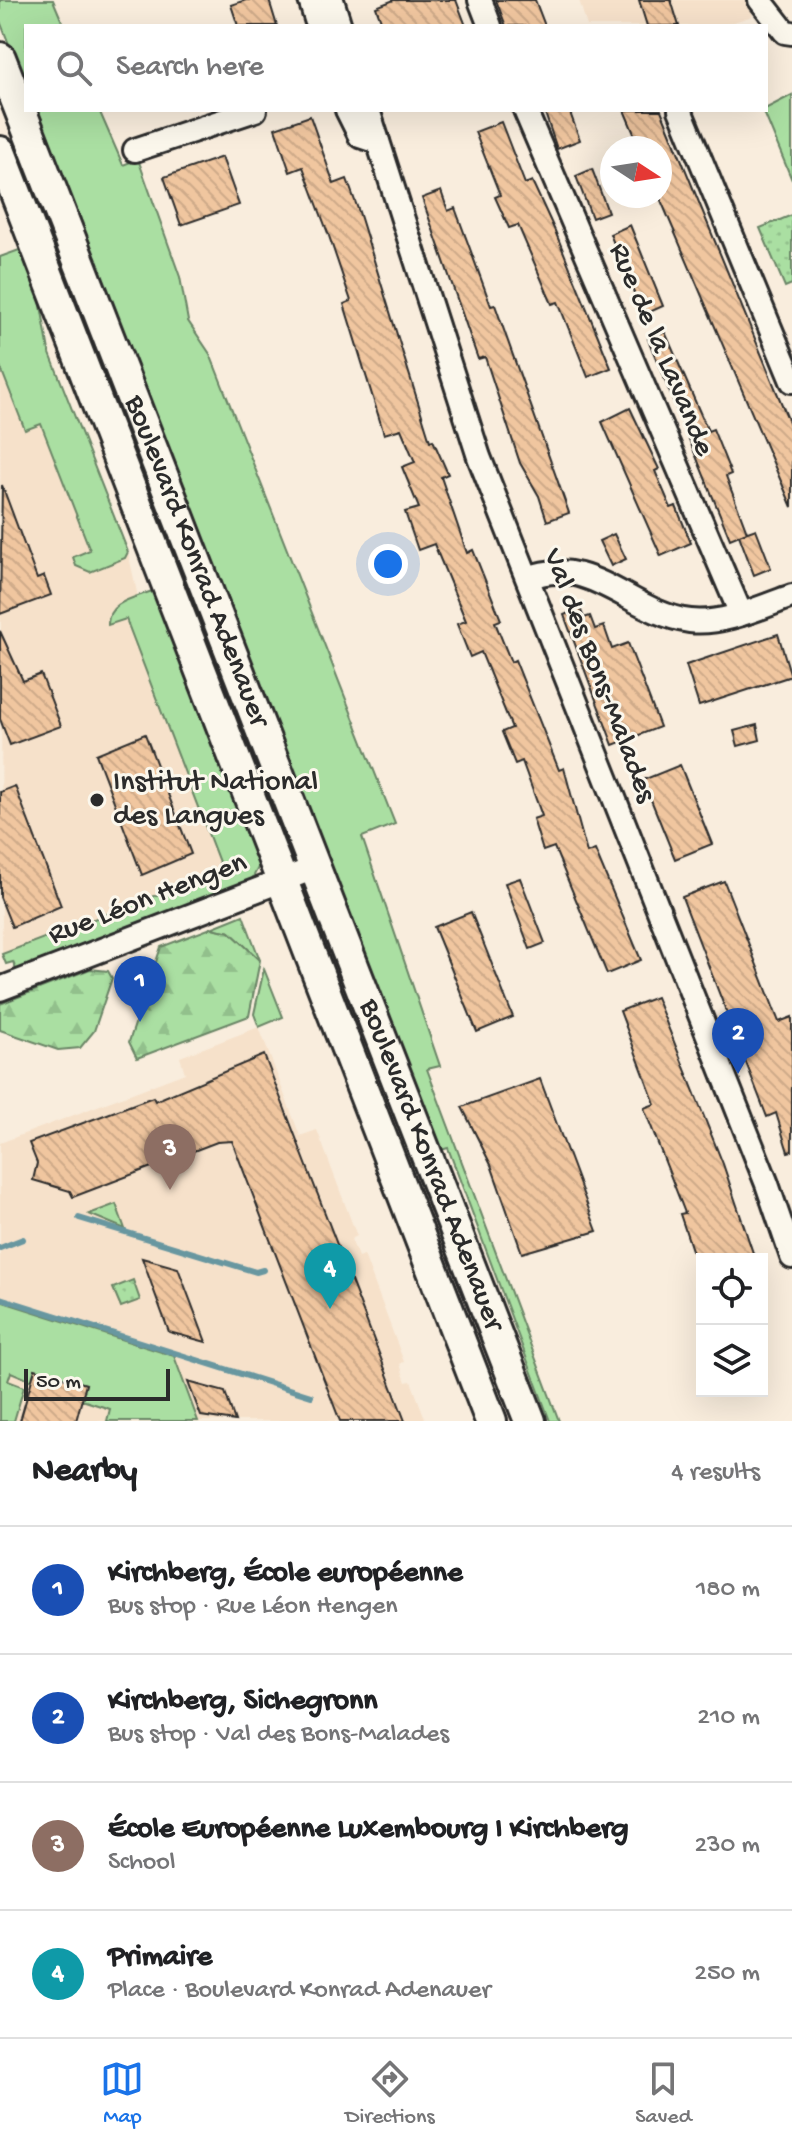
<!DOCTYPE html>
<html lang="en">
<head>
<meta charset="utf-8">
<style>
	:root { --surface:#fff; --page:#f2f2f2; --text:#202124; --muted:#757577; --line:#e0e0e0; --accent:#1a73e8 }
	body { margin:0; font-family:"Gochi Hand",sans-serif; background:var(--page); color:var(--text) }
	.controls { position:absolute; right:24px; bottom:24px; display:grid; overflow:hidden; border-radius:0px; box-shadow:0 8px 32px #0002 }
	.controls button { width:72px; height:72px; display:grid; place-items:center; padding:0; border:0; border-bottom:2px solid var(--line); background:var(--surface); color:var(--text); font:40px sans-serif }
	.compass { position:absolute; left:600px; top:136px; width:72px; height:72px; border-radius:50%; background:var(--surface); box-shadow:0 8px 32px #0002; rotate:102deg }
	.scale { position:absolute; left:24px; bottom:20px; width:146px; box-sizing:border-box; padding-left:8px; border:4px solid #2b2b2b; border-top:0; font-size:22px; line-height:28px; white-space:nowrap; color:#2b2b2b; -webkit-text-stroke:6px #fbf7ec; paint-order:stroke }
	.you { position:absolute; left:388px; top:564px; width:28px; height:28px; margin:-20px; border:6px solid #fff; border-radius:50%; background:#1a73e8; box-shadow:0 0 0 12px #1a73e833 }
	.badge { display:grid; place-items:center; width:52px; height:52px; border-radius:50%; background:var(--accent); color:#fff; font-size:26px; font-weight:700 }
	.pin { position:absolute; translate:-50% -66px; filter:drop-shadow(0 2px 4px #0008) }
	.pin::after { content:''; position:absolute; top:42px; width:28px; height:24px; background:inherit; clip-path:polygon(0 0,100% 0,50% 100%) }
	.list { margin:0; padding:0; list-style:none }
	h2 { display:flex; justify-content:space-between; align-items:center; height:104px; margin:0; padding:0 32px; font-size:34px }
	h2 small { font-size:26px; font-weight:400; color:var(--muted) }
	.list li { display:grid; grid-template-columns:52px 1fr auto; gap:24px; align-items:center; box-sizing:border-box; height:128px; padding:0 32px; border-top:2px solid var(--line) }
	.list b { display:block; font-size:30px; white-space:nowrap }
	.list p { margin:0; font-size:26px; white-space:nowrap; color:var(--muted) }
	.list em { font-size:26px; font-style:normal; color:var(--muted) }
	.icon { flex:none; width:44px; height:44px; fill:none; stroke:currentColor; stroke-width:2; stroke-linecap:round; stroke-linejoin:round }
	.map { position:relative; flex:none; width:792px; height:1421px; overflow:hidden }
	.search { position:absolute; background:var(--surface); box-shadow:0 8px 32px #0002; left:24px; right:24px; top:24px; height:88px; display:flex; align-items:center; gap:20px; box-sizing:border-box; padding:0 28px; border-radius:0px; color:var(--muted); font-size:30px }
	.sheet { height:616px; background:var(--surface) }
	nav { display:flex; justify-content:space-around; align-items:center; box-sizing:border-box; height:112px; border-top:2px solid var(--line); background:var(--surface); font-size:22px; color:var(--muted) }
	nav a { display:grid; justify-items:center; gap:4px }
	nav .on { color:var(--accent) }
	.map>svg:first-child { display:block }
</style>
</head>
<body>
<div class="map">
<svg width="792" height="1421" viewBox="0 0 792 1421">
	<defs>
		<pattern id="forest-firs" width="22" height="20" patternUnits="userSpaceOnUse" patternTransform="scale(2)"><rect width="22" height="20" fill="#aadfa2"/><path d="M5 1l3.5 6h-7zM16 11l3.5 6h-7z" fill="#92c08c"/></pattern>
		<pattern id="park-dots" width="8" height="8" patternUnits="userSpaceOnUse" patternTransform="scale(2)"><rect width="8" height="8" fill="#aadfa2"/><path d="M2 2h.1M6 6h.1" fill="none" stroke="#92c08c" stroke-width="1.8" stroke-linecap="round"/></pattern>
		<pattern id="building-back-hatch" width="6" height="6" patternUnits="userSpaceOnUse" patternTransform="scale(2)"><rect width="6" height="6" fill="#f0c69f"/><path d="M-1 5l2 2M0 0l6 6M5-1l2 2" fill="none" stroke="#ceaa89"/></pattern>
	</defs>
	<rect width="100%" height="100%" fill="#f9eddd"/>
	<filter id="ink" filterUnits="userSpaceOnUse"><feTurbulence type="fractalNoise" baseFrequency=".0125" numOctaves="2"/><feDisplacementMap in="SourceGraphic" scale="16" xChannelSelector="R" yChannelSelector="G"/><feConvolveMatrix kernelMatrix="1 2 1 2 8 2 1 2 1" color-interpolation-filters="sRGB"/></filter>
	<g filter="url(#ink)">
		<g fill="#f6e1ca">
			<polygon points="579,0 748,0 753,16 720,26 587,26"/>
			<polygon points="0,366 25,430 41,424 90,550 74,557 125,558 128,552 138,597 115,606 108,625 125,618 222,870 2,954"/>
			<polygon points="259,1027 300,1136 317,1130 357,1236 351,1239 358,1257 364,1255 404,1362 400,1364 406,1382 411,1381 426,1421 0,1421 0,1143 185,1073 180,1057"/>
		</g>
		<g fill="#aadfa2" stroke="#6a8566" stroke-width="2">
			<polygon points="0,0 53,0 64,26 26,26 26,88 0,21"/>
			<polygon points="792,95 792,180 763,110"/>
			<polygon points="35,110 99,110 123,165 138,159 180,277 188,321 210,354 395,824 362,837 440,1066 427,1069 559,1421 550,1421 448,1148 441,1150"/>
			<polygon points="22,249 39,294 49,351 128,552 125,558 90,572 76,566 73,557 90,550 41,424 25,430 0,366 0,257"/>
			<path d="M152 591 160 594 261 862 251 881 17 972 13 962 6 964 2 954 222 870 126 619 108 625C107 602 134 598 152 591Z"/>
			<polygon points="243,915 260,960 230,932 211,928"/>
			<polygon points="264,969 283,1017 259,1027 254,1014"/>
			<polygon points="116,1204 125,1229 89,1214"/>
			<polygon points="0,1301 174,1356 198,1421 107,1421 110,1409 82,1400 86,1384 32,1381 11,1372 8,1381 24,1387 14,1421 0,1421"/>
		</g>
		<g fill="url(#forest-firs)" stroke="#6a8566" stroke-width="2">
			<polygon points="211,928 230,932 260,960 249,1016 137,1058 129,1042 161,947"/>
			<polygon points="90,969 108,971 112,978 94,1031 80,1048 58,1050 0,1030 0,1004"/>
		</g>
		<g fill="url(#park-dots)" stroke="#6a8566" stroke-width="2">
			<polygon points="792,215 792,284 785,287 760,228"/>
			<polygon points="133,1280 140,1300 121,1307 113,1288"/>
		</g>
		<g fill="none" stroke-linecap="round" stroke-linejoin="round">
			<g stroke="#6897a0" stroke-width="6">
				<polyline points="79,1218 256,1272 263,1270"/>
				<polyline points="0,1248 23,1239"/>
				<polyline points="0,1298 311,1396"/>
			</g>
		</g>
		<g fill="url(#building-back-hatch)" stroke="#2b2b2b" stroke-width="2">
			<polygon points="246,0 269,0 277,26 238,26 231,5"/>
			<polygon points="394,0 456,0 466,26 383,26 376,7"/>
			<polygon points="496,0 535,0 545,26 506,26"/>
			<polygon points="639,0 671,0 679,26 647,26"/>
			<polygon points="544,110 569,110 580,140 557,149"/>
			<polygon points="624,110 661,110 792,429 792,507 660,198 660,148 640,148"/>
			<polygon points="310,116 334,184 347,179 359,212 430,441 433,440 448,474 441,477 467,553 473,550 501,620 495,622 511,662 515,660 559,770 564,768 587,853 595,850 641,960 607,974 554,847 543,851 533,819 542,816 522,761 515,764 502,732 512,728 481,652 470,657 457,624 466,621 434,544 418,550 405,512 419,508 402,467 415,462 401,429 384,434 344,304 351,301 329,236 303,167 290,172 275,128"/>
			<polygon points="501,122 525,184 532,181 555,231 611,368 588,377 558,302 552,304 518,225 509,228 495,197 500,195 475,132"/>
			<polygon points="222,157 239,205 181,225 164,177"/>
			<polygon points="592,169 608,212 592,218 576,176"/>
			<polygon points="441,191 448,211 455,208 491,306 495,305 569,513 547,521 539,496 520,463 485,357 478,359 422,198"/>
			<polygon points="630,225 663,306 643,315 610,234"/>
			<polygon points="665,332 708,431 713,429 731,474 726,476 747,532 730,539 648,339"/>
			<polygon points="630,408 659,469 655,471 671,508 676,506 691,543 661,556 602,422"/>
			<polygon points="2,485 37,579 44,576 51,595 0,614"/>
			<polygon points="756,529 771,568 754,575 739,535"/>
			<polygon points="614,534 626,559 611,566 599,541"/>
			<polygon points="580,608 584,618 590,616 595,629 604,626 612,649 628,643 660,727 613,745 564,615"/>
			<polygon points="0,631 23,681 41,674 61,726 10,745 0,719"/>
			<polygon points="778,634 791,676 699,706 686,665"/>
			<polygon points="757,725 760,740 738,746 734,731"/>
			<polygon points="145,734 191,854 142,875 96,754"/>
			<polygon points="680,765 712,844 675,859 643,780"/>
			<polygon points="15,786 61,906 12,927 0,897 0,792"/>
			<polygon points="520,878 545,943 530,949 505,883"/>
			<polygon points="724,881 779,1022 792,1017 792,1151 788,1152 776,1113 767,1117 682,897"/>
			<polygon points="471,912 513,1017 477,1032 434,927"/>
			<polygon points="656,997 723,1164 755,1259 695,1259 680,1214 685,1213 644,1108 655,1104 620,1011"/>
			<polygon points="264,1055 296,1138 405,1421 340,1421 232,1141 217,1142 73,1197 70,1191 33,1180 37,1163 29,1143 153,1097 155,1101"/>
			<polygon points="540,1079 597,1231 522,1253 491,1165 462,1107"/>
			<polygon points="142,1258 178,1268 206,1342 169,1332"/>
			<polygon points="35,1369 86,1384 76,1421 20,1421"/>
			<polygon points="188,1382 225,1392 235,1421 201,1416"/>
		</g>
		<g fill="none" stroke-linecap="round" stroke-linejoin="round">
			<g stroke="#2b2b2b" stroke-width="28">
				<g id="street">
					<polyline points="310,0 318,26"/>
					<polyline points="332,0 340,26"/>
					<polyline points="480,0 490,26"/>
					<polyline points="760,0 785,32 792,33"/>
					<polyline points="347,110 360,136 378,142"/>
					<polyline points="368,110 479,457 767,1184 792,1257"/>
					<polyline points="525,110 741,614"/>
					<polyline points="680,110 792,381"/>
					<polyline points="135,150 255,110"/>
					<path d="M528 578C590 553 630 613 690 621 723 625 761 607 792 596"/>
					<polyline points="0,989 317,867"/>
				</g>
			</g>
			<g stroke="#2b2b2b" stroke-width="36">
				<g id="secondary">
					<path id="s1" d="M0 58 530 1421"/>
					<polyline points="0,152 491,1421"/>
				</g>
			</g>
			<use href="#street" stroke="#fbf7ec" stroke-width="22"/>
			<use href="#secondary" stroke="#fbf7ec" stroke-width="30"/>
		</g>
	</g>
	<circle fill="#2b2b2b" stroke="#fbf7ec" stroke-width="3" cx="97" cy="800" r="8"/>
	<g text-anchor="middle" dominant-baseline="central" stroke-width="6" stroke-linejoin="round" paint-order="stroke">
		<g font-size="30" fill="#2b2b2b" stroke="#fbf7ec">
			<text transform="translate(660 350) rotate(67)">Rue de la Lavande</text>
			<text stroke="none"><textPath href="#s1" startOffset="540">Boulevard Konrad Adenauer</textPath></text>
			<text transform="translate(598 676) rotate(69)">Val des Bons-Malades</text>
			<text transform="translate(148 900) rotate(-21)">Rue Léon Hengen</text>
			<text stroke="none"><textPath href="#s1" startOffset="1188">Boulevard Konrad Adenauer</textPath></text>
		</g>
		<g font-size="30" fill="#2b2b2b" stroke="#fbf7ec" text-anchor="start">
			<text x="113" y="783">Institut National<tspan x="113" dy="34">des Langues</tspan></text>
		</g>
	</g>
</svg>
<div class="controls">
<button><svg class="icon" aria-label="locate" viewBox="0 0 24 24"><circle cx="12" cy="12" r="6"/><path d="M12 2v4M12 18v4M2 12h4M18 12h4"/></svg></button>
<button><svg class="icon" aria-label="layers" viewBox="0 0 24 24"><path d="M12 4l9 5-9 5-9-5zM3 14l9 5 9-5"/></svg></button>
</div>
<svg class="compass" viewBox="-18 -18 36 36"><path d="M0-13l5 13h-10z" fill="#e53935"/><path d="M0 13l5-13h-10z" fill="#757577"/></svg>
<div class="scale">50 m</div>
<div class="you"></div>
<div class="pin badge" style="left:140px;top:1022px;background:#1a4fb4">1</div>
<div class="pin badge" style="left:738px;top:1074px;background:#1a4fb4">2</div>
<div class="pin badge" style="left:170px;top:1190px;background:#8d6e63">3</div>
<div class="pin badge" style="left:330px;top:1309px;background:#0f9aa8">4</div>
<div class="search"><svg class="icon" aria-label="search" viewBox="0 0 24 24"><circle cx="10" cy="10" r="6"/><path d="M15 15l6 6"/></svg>Search here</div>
</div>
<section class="sheet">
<h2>Nearby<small>4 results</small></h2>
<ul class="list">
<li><span class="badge" style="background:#1a4fb4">1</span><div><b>Kirchberg, École européenne</b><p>Bus stop · Rue Léon Hengen</p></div><em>180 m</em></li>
<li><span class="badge" style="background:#1a4fb4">2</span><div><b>Kirchberg, Sichegronn</b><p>Bus stop · Val des Bons-Malades</p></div><em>210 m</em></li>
<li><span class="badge" style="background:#8d6e63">3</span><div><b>École Européenne Luxembourg I Kirchberg</b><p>School</p></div><em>230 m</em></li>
<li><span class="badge" style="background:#0f9aa8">4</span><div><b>Primaire</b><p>Place · Boulevard Konrad Adenauer</p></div><em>250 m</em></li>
</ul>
</section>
<nav>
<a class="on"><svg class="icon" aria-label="map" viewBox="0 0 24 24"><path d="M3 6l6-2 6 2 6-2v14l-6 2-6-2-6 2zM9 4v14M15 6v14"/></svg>Map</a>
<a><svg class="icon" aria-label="directions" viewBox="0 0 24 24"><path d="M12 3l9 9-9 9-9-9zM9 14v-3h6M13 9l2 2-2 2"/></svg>Directions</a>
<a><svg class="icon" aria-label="saved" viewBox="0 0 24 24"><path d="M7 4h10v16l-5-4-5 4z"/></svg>Saved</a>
</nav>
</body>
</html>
